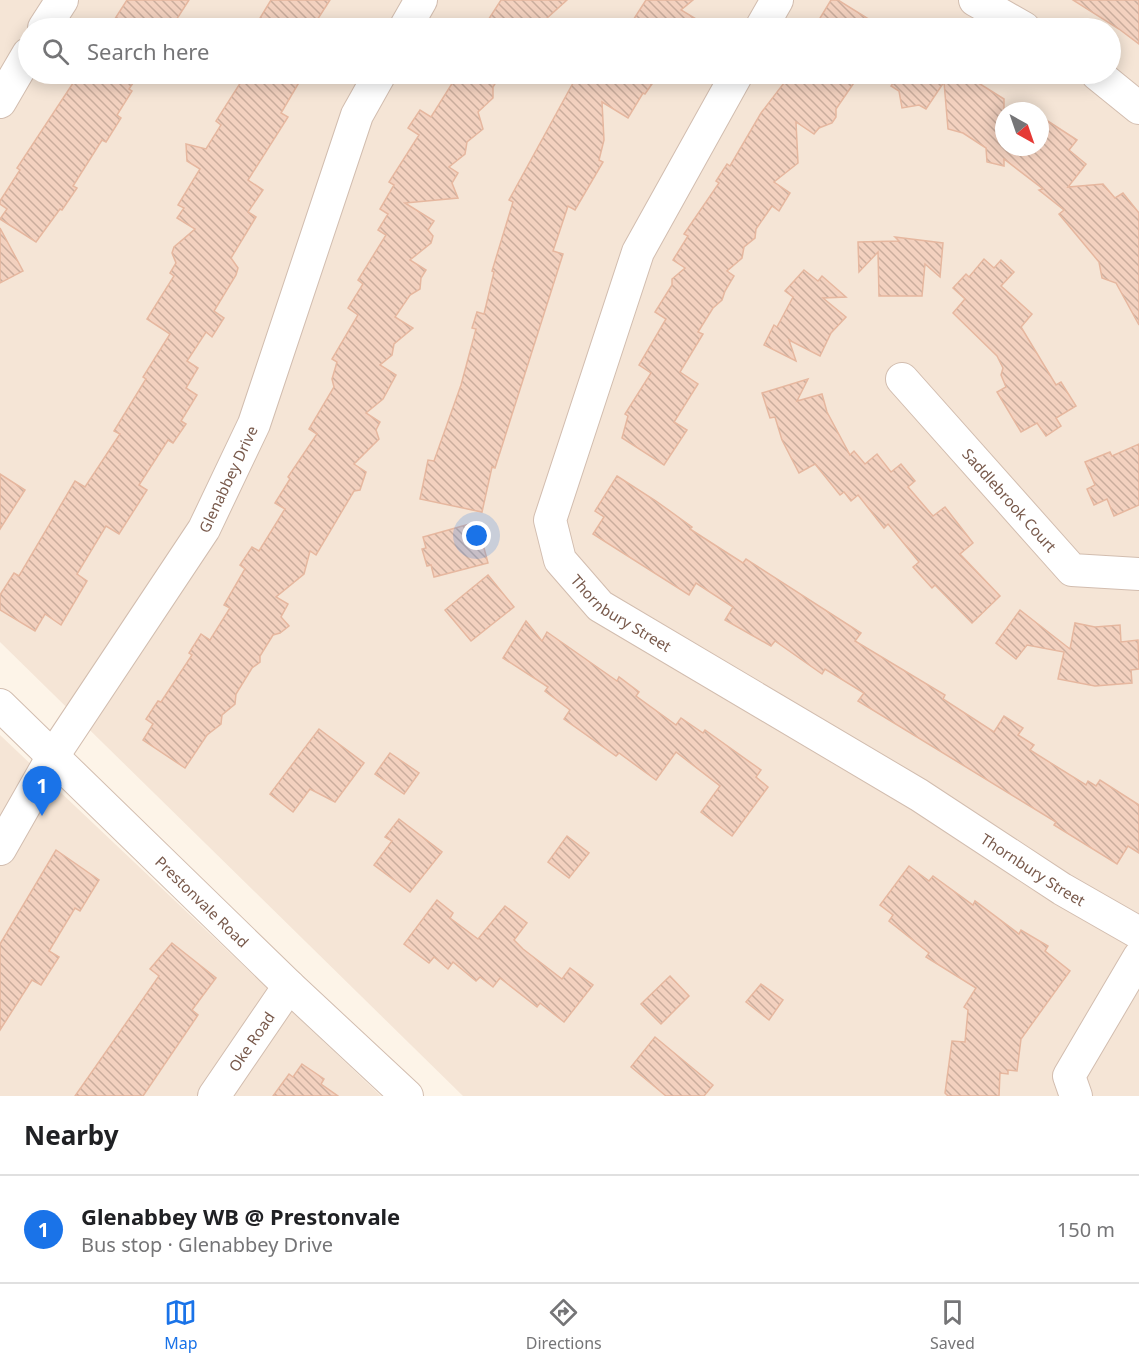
<!DOCTYPE html>
<html lang="en">
<head>
<meta charset="utf-8">
<style>
	:root { --surface:#fff; --page:#f6f6f6; --text:#202124; --muted:#757577; --line:#e0e0e0; --accent:#1a73e8 }
	body { margin:0; font-family:"Noto Sans",sans-serif; background:var(--page); color:var(--text) }
	.compass { position:absolute; left:995px; top:102px; width:54px; height:54px; border-radius:50%; background:var(--surface); box-shadow:0 3px 15px #0003; rotate:140deg }
	.you { position:absolute; left:477px; top:536px; width:21px; height:21px; margin:-15px; border:4px solid #fff; border-radius:50%; background:#1a73e8; box-shadow:0 0 0 9px #1a73e833 }
	.badge { display:grid; place-items:center; width:39px; height:39px; border-radius:50%; background:var(--accent); color:#fff; font-size:20px; font-weight:700 }
	.pin { position:absolute; translate:-50% -50px; filter:drop-shadow(0 2px 3px #0008) }
	.pin::after { content:''; position:absolute; top:32px; width:21px; height:18px; background:inherit; clip-path:polygon(0 0,100% 0,50% 100%) }
	.list { margin:0; padding:0; list-style:none }
	h2 { display:flex; justify-content:space-between; align-items:center; height:78px; margin:0; padding:0 24px; font-size:26px }
	h2 small { font-size:20px; font-weight:400; color:var(--muted) }
	.list li { display:grid; grid-template-columns:39px 1fr auto; gap:18px; align-items:center; box-sizing:border-box; height:108px; padding:0 24px; border-top:2px solid var(--line) }
	.list b { display:block; font-size:22px; white-space:nowrap }
	.list p { margin:0; font-size:20px; white-space:nowrap; color:var(--muted) }
	.list em { font-size:20px; font-style:normal; color:var(--muted) }
	.icon { flex:none; width:33px; height:33px; fill:none; stroke:currentColor; stroke-width:2; stroke-linecap:round; stroke-linejoin:round }
	.map { position:relative; flex:none; width:1139px; height:1096px; overflow:hidden }
	.search { position:absolute; background:var(--surface); box-shadow:0 3px 15px #0003; left:18px; right:18px; top:18px; height:66px; display:flex; align-items:center; gap:15px; box-sizing:border-box; padding:0 21px; border-radius:33px; color:var(--muted); font-size:22px }
	.sheet { height:186px; background:var(--surface) }
	nav { display:flex; justify-content:space-around; align-items:center; box-sizing:border-box; height:84px; border-top:2px solid var(--line); background:var(--surface); font-size:16px; color:var(--muted) }
	nav a { display:grid; justify-items:center; gap:3px }
	nav .on { color:var(--accent) }
	.map>svg:first-child { display:block }
</style>
</head>
<body>
<div class="map">
<svg width="1139" height="1096" viewBox="0 0 1139 1096">
	<defs>
		<pattern id="building-back-hatch" width="6" height="6" patternUnits="userSpaceOnUse" patternTransform="scale(1.5)"><rect width="6" height="6" fill="#f3d1bf"/><path d="M-1 5l2 2M0 0l6 6M5-1l2 2" fill="none" stroke="#caad9d"/></pattern>
	</defs>
	<rect width="100%" height="100%" fill="#fdf4e8"/>
	<g fill="#f5e5d6" fill-rule="evenodd">
		<path d="M0 0H1139V1096H463L0 642ZM28 28H1110V74H28ZM1004 111H1040V147H1004Z"/>
		<polygon points="0,735 381,1096 0,1096"/>
	</g>
	<g fill="url(#building-back-hatch)" stroke="#e6b79f" stroke-width="1.5">
		<polygon points="127,0 189,0 171,28 109,28"/>
		<polygon points="271,0 330,0 312,28 254,28"/>
		<polygon points="501,0 567,0 536,28 483,28"/>
		<polygon points="646,0 693,0 681,10 711,28 628,28"/>
		<polygon points="831,0 838,0 883,28 814,28"/>
		<polygon points="1073,0 1139,0 1139,44 1119,29"/>
		<polygon points="79,74 139,74 129,89 132,91 117,115 121,118 106,142 102,140 73,186 77,188 62,210 60,209 36,242 0,219 7,209 0,204 0,201 20,170 17,168"/>
		<polygon points="246,74 304,74 281,113 288,117 248,180 263,190 248,212 256,217 231,258 238,268 236,275 214,311 224,318 212,337 206,332 187,361 198,368 186,388 197,395 181,421 186,424 173,443 168,440 139,485 147,490 119,534 106,526 77,574 87,581 61,625 45,614 35,631 0,610 0,595 14,573 19,576 75,481 85,487 120,434 114,431 146,379 143,377 170,334 147,319 174,276 170,273 176,263 172,253 174,247 195,229 177,218 184,208 178,205 200,169 187,161 186,144 206,149 221,125 216,121"/>
		<polygon points="458,74 501,74 493,87 493,98 478,112 483,129 467,142 465,154 449,167 458,173 452,183 458,198 405,203 434,221 428,230 433,236 431,243 410,260 426,270 421,278 420,289 410,295 395,317 413,328 394,344 392,355 380,365 396,375 383,399 366,413 380,422 376,430 379,439 354,464 366,472 360,490 354,491 316,555 310,551 304,574 276,597 288,604 281,617 289,626 280,633 273,635 260,656 260,662 252,668 236,694 235,704 222,715 221,724 207,735 185,768 143,740 153,724 146,719 158,701 161,702 192,655 189,653 201,634 210,640 230,608 224,605 245,569 240,565 252,547 259,551 285,509 275,503 290,479 288,477 317,434 309,429 334,387 332,379 337,362 332,359 358,315 348,308 363,284 358,280 386,235 378,230 388,214 380,209 394,185 389,182 419,135 408,128 420,110 431,117"/>
		<polygon points="578,74 659,74 645,94 643,93 628,118 602,102 604,140 599,160 603,162 575,210 568,206 553,251 563,254 495,468 492,467 482,512 420,499 428,460 434,461 461,385 476,329 472,328 477,312 484,314 494,272 492,271 513,202 509,200"/>
		<polygon points="784,74 860,74 836,109 836,117 832,123 819,128 814,134 796,122 798,163 774,182 790,193 779,211 772,206 756,229 755,238 744,247 742,258 727,271 734,276 725,291 722,300 713,308 698,332 703,334 680,372 698,384 674,422 687,430 664,465 622,438 628,416 625,414 651,373 639,365 666,319 655,312 672,285 672,279 685,268 673,260 688,236 684,234 719,183 716,181 727,164 730,166 761,113 784,83"/>
		<polygon points="899,74 987,74 980,84 1004,99 1004,147 1040,147 1040,116 1077,140 1069,150 1086,164 1068,187 1103,184 1115,198 1123,193 1139,213 1139,325 1116,283 1102,278 1099,262 1059,214 1064,210 1039,190 1043,189 1004,159 1004,166 987,162 986,148 963,133 948,129 944,82 926,109 919,105 902,108 899,91 891,86"/>
		<polygon points="0,228 23,271 0,283"/>
		<polygon points="895,237 943,243 940,277 925,264 922,296 879,296 878,252 859,272 858,242 899,241"/>
		<polygon points="984,259 994,268 1001,260 1014,272 1001,286 1032,314 1021,327 1056,385 1061,382 1076,406 1056,418 1061,426 1046,436 1037,423 1021,432 997,392 1006,387 1001,375 1003,368 997,356 953,313 965,299 953,288 966,274 969,277"/>
		<polygon points="804,270 818,281 822,276 846,297 823,298 846,317 831,333 820,356 789,340 796,361 764,345 774,325 777,327 793,297 785,291"/>
		<polygon points="808,379 797,401 822,394 827,412 850,455 854,451 865,464 877,454 891,472 901,464 915,481 908,487 933,516 945,507 973,543 960,554 1000,596 972,623 935,585 932,588 913,567 919,562 888,524 884,528 858,495 851,501 844,492 840,495 815,464 799,473 782,440 775,417 770,418 762,393"/>
		<polygon points="1139,444 1139,505 1114,516 1107,499 1094,505 1087,489 1095,485 1085,462 1110,452 1112,456"/>
		<polygon points="0,474 25,490 0,529"/>
		<polygon points="617,476 656,501 692,527 690,529 721,549 743,563 746,559 861,633 855,641 945,695 943,699 994,732 1004,716 1023,728 1018,735 1034,745 1030,750 1086,785 1088,781 1096,786 1100,780 1139,805 1139,853 1128,846 1117,864 1054,825 1056,822 858,701 864,693 825,669 822,674 775,641 771,646 725,620 733,607 696,583 689,595 593,534 604,517 595,511"/>
		<polygon points="477,522 488,563 434,577 431,565 427,566 422,549 426,548 423,537"/>
		<polygon points="488,575 514,607 471,641 445,610"/>
		<polygon points="1020,610 1070,649 1075,623 1095,627 1120,625 1121,642 1138,640 1139,669 1131,670 1132,683 1095,686 1058,679 1064,652 1027,645 1016,659 996,643"/>
		<polygon points="526,621 542,641 547,632 617,681 619,677 639,692 636,696 676,725 681,718 703,733 705,730 761,770 756,777 768,787 732,836 701,812 720,786 676,752 656,780 619,753 616,756 564,719 570,710 545,691 548,687 503,658"/>
		<polygon points="319,729 364,763 335,802 310,789 293,812 270,794"/>
		<polygon points="390,753 419,773 404,794 375,774"/>
		<polygon points="399,819 442,852 410,892 374,865 392,841 385,837"/>
		<polygon points="567,836 589,853 569,878 548,862"/>
		<polygon points="56,850 99,880 80,911 75,908 49,951 59,957 41,985 32,980 0,1030 0,944"/>
		<polygon points="909,866 929,881 933,876 973,905 975,901 1019,934 1021,930 1048,946 1045,951 1070,971 1021,1039 1017,1071 1008,1070 1008,1074 1000,1073 999,1096 948,1096 945,1093 952,1041 965,1042 968,1010 964,1007 976,988 926,957 929,953 889,921 893,915 880,905"/>
		<polygon points="437,900 453,913 450,918 478,939 505,906 527,923 514,940 523,949 562,979 570,968 593,985 564,1022 540,1003 537,1007 500,978 493,987 480,977 476,981 453,962 448,969 434,957 429,963 404,944"/>
		<polygon points="172,943 216,978 192,1010 198,1015 143,1096 75,1096 159,976 150,969"/>
		<polygon points="670,976 689,996 661,1024 641,1004"/>
		<polygon points="761,984 783,1000 769,1020 746,1002"/>
		<polygon points="655,1037 713,1085 704,1096 666,1096 631,1067"/>
		<polygon points="302,1064 324,1079 321,1084 338,1096 273,1096 289,1074 293,1077"/>
	</g>
	<g fill="none" stroke-linecap="round" stroke-linejoin="round">
		<g stroke="#d2bdaf" stroke-width="34">
			<g id="minor">
				<polyline points="975,0 1024,28"/>
				<polyline points="44,28 62,0"/>
				<polyline points="405,28 421,0"/>
				<polyline points="761,28 777,0"/>
				<path id="s1" d="M737 74 638 252 550 520 560 560 600 606 919 795 1062 889 1139 933"/>
				<polyline points="1097,74 1139,108"/>
				<polyline points="0,102 28,54"/>
				<path id="s2" d="M902 379 1072 570 1139 574"/>
				<path id="s3" d="M0 705 289 986 407 1096"/>
				<path id="s4" d="M0 849 53 756 204 529 254 424 357 115 380 74"/>
				<path id="s5" d="M214 1096 289 986"/>
				<polyline points="1076,1096 1069,1076 1139,957"/>
			</g>
		</g>
		<use href="#minor" stroke="#fff" stroke-width="32"/>
	</g>
	<g text-anchor="middle" dominant-baseline="central" stroke-width="5" stroke-linejoin="round" paint-order="stroke">
		<g font-size="15" fill="#78594b" stroke="#fff8ef">
			<text stroke="none"><textPath href="#s4" startOffset="435">Glenabbey Drive</textPath></text>
			<text stroke="none"><textPath href="#s2" startOffset="162">Saddlebrook Court</textPath></text>
			<text stroke="none"><textPath href="#s1" startOffset="609">Thornbury Street</textPath></text>
			<text stroke="none"><textPath href="#s1" startOffset="1095">Thornbury Street</textPath></text>
			<text stroke="none"><textPath href="#s3" startOffset="282">Prestonvale Road</textPath></text>
			<text stroke="none"><textPath href="#s5" startOffset="66">Oke Road</textPath></text>
		</g>
	</g>
</svg>
<svg class="compass" viewBox="-18 -18 36 36"><path d="M0-13l5 13h-10z" fill="#e53935"/><path d="M0 13l5-13h-10z" fill="#757577"/></svg>
<div class="you"></div>
<div class="pin badge" style="left:42px;top:816px">1</div>
<div class="search"><svg class="icon" aria-label="search" viewBox="0 0 24 24"><circle cx="10" cy="10" r="6"/><path d="M15 15l6 6"/></svg>Search here</div>
</div>
<section class="sheet">
<h2>Nearby<small></small></h2>
<ul class="list">
<li><span class="badge">1</span><div><b>Glenabbey WB @ Prestonvale</b><p>Bus stop · Glenabbey Drive</p></div><em>150 m</em></li>
</ul>
</section>
<nav>
<a class="on"><svg class="icon" aria-label="map" viewBox="0 0 24 24"><path d="M3 6l6-2 6 2 6-2v14l-6 2-6-2-6 2zM9 4v14M15 6v14"/></svg>Map</a>
<a><svg class="icon" aria-label="directions" viewBox="0 0 24 24"><path d="M12 3l9 9-9 9-9-9zM9 14v-3h6M13 9l2 2-2 2"/></svg>Directions</a>
<a><svg class="icon" aria-label="saved" viewBox="0 0 24 24"><path d="M7 4h10v16l-5-4-5 4z"/></svg>Saved</a>
</nav>
</body>
</html>
